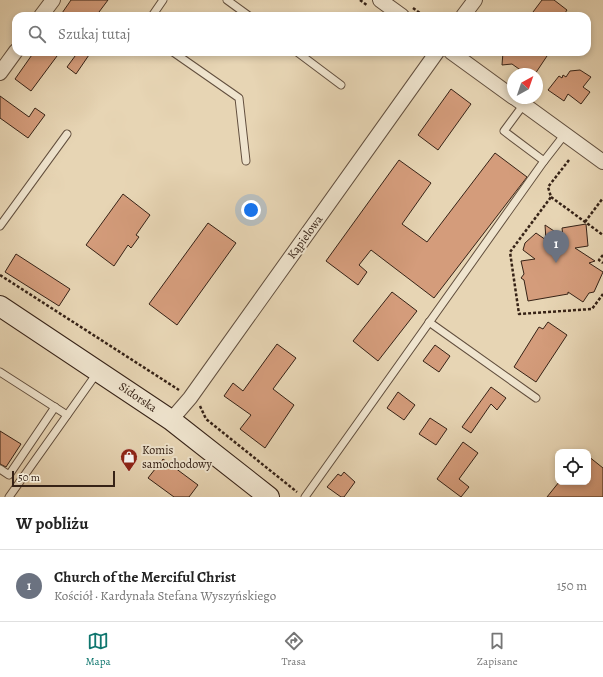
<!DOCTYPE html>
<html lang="pl">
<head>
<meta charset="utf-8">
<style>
	:root { --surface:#fff; --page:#f2f2f2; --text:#222; --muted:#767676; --line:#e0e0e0; --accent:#0f766e }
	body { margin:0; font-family:Alegreya,serif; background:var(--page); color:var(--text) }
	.controls { position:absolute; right:12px; bottom:12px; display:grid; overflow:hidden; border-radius:8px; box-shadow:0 2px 6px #0003 }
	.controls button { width:36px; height:36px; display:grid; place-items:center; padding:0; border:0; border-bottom:1px solid var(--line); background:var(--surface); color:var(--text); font:20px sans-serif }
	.compass { position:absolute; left:507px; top:68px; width:36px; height:36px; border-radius:50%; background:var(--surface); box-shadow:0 2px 6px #0003; rotate:40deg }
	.scale { position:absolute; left:12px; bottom:10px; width:103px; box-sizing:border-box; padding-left:4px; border:2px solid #362216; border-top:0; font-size:11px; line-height:14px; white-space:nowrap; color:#362216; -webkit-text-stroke:3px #efe4ce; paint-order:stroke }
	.you { position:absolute; left:251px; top:210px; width:14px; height:14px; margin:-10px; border:3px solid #fff; border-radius:50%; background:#1a73e8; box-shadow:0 0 0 6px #1a73e833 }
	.badge { display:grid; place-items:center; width:26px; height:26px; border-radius:50%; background:var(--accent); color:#fff; font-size:13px; font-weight:700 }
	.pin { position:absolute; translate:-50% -33px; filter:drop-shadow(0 1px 2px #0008) }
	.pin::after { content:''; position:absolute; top:21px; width:14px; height:12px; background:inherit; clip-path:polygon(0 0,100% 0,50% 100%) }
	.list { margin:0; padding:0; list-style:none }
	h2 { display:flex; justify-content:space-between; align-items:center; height:52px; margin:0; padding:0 16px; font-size:17px }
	h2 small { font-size:13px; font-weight:400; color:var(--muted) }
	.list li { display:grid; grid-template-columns:26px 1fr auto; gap:12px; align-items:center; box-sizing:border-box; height:72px; padding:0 16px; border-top:1px solid var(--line) }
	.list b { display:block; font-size:15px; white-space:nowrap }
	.list p { margin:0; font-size:13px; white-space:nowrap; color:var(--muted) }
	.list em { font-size:13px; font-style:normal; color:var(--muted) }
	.icon { flex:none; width:22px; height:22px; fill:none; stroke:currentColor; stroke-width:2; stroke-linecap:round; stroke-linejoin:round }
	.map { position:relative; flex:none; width:603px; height:497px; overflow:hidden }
	.search { position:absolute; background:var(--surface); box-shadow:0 2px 6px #0003; left:12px; right:12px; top:12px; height:44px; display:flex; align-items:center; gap:10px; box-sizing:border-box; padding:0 14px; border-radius:12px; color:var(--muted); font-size:15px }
	.sheet { height:124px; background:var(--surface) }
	nav { display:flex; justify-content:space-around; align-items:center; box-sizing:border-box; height:56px; border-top:1px solid var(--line); background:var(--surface); font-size:11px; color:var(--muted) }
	nav a { display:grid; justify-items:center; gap:2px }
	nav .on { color:var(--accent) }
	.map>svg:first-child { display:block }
</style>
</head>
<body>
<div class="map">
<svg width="603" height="497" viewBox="0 0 603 497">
	<rect width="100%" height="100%" fill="#e7d5b4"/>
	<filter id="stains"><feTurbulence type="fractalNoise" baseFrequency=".005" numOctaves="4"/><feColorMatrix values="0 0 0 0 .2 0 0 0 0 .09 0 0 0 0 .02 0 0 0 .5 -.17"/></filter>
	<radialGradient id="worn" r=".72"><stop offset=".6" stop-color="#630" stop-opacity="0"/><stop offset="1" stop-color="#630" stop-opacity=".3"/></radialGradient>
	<g fill="#d49c7b" stroke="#362216">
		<polygon points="71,0 108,0 96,16 60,16"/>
		<polygon points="542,0 554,0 567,10 563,16 530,16"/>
		<polygon points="34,52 60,52 31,91 15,79"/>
		<polygon points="78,52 91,52 76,74 67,67"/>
		<polygon points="503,52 541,52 547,56 535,74 526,74 512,64 502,65"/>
		<polygon points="580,70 591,77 583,87 590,92 581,104 568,94 564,101 548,90 559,76 562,78 563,75 566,77 570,71"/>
		<polygon points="451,89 471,104 438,150 418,135"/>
		<polygon points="0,96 29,117 35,108 45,115 28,138 0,118"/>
		<polygon points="495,153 527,177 434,298 371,250 359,265 367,272 358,285 326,261 399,160 431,183 402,224 427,242"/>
		<polygon points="123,194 150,215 136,235 139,237 131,248 128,245 114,266 86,245"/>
		<polygon points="208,223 236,243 177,325 149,304"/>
		<polygon points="586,224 588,246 575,248 595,261 589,263 603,272 594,292 589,293 583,302 568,292 568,294 528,301 524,280 521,278 524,274 521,261 535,259 523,250 525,243 536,233 546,240 545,225 563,237 562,228"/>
		<polygon points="16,254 70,289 59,306 5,272"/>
		<polygon points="392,292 417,311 378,361 353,341"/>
		<polygon points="548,322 567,335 536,382 514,367 539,327 543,329"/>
		<polygon points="277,344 296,358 273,389 294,405 265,448 240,429 251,415 224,396 233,383 243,391"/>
		<polygon points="435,345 450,356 439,372 423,361"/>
		<polygon points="491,387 506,398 497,410 491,404 471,433 462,427"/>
		<polygon points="398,392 415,405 404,420 387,408"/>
		<polygon points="430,418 447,429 436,445 419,434"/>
		<polygon points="0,431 21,444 6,467 0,464"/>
		<polygon points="463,442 478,453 459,479 469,487 461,497 437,479"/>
		<polygon points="588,456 603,468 603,497 547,497 559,482 588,482"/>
		<polygon points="163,459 198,485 189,497 174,497 148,478"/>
		<polygon points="344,472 355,482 344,497 341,497 327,487 338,474 341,476"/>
	</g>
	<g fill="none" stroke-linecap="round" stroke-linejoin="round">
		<g stroke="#624f3e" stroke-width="9">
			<g id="lane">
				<polyline points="227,0 249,16"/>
				<polyline points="152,16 163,0"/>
				<polyline points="173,52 239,98 246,161"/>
				<polyline points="297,52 341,85"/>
				<polyline points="524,104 504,131 544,161 565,134"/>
				<polyline points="0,226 67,134"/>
				<polyline points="429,322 536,398"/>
				<polyline points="0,372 67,415"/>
				<polyline points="0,469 9,475 55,407"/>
				<polyline points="9,497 97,373"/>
				<polyline points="305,497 544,161"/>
			</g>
		</g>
		<g stroke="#624f3e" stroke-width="16">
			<g id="street">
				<polyline points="380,0 402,16"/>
				<polyline points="41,16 53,0"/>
				<polyline points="463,16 475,0"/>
				<polyline points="451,52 513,97"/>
				<polyline points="0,73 16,51"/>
				<polyline points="515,98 603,162"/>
				<polyline points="171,420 190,398 437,52"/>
			</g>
		</g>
		<g stroke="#362216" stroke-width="22">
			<polyline id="secondary" points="0,306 171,420 269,497"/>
		</g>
		<g stroke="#362216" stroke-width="2.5" stroke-dasharray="3 2" stroke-linecap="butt">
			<polyline points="360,0 368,6"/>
			<polyline points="413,8 424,16"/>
			<polyline points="569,160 548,187 551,197 510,252 519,314 592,309 603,294"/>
			<polyline points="551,197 603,235"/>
			<polyline points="585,222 603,198"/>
			<polyline points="603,255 599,260 603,263"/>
			<polyline points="0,275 179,390"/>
			<polyline points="200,406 206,419 297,492"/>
		</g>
		<use href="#lane" stroke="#efe4ce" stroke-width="7"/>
		<use href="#street" stroke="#efe4ce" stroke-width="14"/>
		<use href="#secondary" stroke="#efe4ce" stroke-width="20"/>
	</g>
	<defs>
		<g id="shop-pin" transform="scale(0.9)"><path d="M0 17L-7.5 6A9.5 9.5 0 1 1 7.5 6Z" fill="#8f2418" stroke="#efe4ce"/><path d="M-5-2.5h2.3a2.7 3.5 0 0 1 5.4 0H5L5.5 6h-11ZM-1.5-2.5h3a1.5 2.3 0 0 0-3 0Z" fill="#fff"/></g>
	</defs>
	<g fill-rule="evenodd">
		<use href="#shop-pin" x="129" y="457"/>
	</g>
	<g text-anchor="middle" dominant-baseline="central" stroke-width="4" stroke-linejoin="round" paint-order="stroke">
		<g font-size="12" fill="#362216" stroke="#efe4ce">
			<text transform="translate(305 237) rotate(-54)">Kąpielowa</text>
			<text transform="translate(138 397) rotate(34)">Sidorska</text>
		</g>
		<g font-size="12" fill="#362216" stroke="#efe4ce" text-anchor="start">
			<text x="142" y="450">Komis<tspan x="142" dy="14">samochodowy</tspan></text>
		</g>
	</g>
	<rect width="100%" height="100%" filter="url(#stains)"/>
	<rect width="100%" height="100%" fill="url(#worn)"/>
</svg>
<div class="controls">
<button><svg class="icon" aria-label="locate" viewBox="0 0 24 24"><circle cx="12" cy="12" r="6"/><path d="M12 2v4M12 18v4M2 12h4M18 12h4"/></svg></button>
</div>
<svg class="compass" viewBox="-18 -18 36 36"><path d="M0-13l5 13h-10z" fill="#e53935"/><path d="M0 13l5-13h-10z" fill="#767676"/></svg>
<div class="scale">50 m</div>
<div class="you"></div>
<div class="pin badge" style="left:556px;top:263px;background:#6b7280">1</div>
<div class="search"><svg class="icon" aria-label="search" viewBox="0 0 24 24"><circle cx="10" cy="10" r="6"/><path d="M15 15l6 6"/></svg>Szukaj tutaj</div>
</div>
<section class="sheet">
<h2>W pobliżu<small></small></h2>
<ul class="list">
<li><span class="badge" style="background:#6b7280">1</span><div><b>Church of the Merciful Christ</b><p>Kościół · Kardynała Stefana Wyszyńskiego</p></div><em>150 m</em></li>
</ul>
</section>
<nav>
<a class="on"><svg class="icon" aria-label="map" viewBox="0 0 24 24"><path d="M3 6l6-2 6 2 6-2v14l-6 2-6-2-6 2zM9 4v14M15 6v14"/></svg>Mapa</a>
<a><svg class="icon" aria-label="directions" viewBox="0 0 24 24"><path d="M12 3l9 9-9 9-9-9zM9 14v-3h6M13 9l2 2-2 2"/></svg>Trasa</a>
<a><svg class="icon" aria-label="saved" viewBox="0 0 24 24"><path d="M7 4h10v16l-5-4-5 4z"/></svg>Zapisane</a>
</nav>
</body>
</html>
